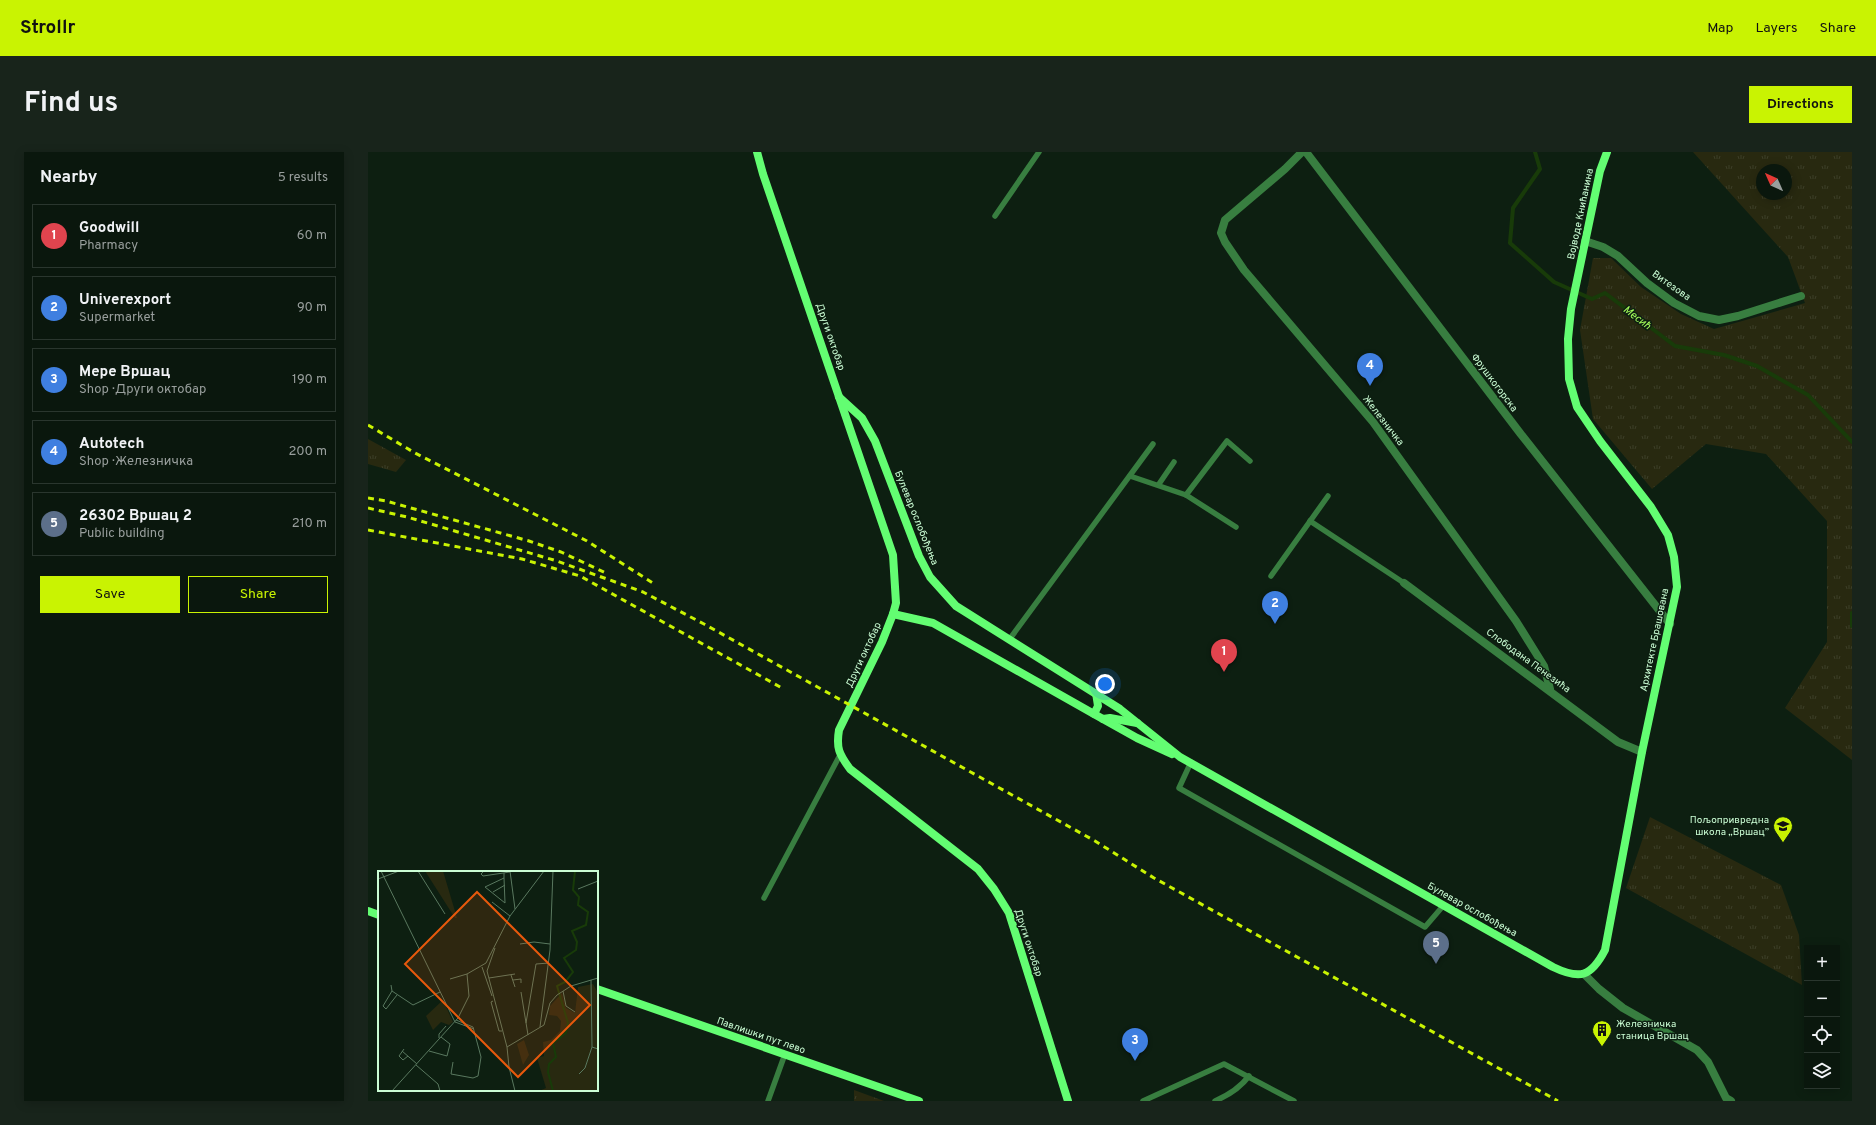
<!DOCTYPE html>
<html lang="en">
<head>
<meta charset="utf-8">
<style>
	:root { --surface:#0a170d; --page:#18241b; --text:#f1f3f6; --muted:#999f9d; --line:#2a362e; --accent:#c9f302 }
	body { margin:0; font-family:Overpass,sans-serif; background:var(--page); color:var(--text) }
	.controls { position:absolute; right:12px; bottom:12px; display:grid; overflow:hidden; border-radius:0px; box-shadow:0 2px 10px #0003 }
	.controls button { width:36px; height:36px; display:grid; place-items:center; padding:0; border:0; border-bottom:1px solid var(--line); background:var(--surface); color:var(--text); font:20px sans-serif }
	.compass { position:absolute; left:1388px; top:12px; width:36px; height:36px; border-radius:50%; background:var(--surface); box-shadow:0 2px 10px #0003; rotate:315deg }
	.you { position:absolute; left:737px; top:532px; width:14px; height:14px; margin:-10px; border:3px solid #fff; border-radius:50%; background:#1a73e8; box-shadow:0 0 0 6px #1a73e833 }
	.badge { display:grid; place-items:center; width:26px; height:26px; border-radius:50%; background:var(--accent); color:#fff; font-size:13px; font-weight:700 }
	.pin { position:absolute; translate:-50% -33px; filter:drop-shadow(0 1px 2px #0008) }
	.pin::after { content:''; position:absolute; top:21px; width:14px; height:12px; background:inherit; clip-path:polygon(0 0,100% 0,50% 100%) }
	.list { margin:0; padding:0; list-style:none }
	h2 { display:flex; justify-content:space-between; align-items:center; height:52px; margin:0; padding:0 16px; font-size:17px }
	h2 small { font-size:13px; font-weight:400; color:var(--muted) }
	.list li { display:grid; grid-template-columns:26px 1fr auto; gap:12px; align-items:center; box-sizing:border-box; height:64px; margin:0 8px 8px; padding:0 8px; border:1px solid var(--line); border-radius:0px }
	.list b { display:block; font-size:15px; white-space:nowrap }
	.list p { margin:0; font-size:13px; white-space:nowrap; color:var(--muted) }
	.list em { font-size:13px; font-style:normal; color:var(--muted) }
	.actions { display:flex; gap:8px; padding:12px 16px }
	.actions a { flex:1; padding:9px 0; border:1px solid var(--accent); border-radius:0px; text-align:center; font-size:14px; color:var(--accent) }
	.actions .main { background:var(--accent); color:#111 }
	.icon { flex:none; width:22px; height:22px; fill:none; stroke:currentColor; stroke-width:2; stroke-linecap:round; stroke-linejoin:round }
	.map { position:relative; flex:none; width:1484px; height:949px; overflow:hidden; border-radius:0px }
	header { display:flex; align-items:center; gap:24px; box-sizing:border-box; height:56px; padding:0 20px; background:var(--accent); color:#111 }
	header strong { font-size:19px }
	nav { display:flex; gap:22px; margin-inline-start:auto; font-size:14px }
	.intro { display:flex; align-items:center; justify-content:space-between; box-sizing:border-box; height:96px; padding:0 24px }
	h1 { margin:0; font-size:28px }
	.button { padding:10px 18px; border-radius:0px; background:var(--accent); color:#111; font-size:14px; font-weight:700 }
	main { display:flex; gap:24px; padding:0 24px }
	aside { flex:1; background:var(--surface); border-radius:0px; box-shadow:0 2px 10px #0003 }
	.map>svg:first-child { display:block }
</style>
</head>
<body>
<header>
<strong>Strollr</strong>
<nav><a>Map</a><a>Layers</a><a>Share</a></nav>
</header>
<div class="intro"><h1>Find us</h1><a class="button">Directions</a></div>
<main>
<aside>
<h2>Nearby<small>5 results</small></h2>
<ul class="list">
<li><span class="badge" style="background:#e0444e">1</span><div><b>Goodwill</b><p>Pharmacy</p></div><em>60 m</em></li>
<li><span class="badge" style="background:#3f7fe0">2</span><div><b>Univerexport</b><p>Supermarket</p></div><em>90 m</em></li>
<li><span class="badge" style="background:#3f7fe0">3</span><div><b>Мере Вршац</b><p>Shop · Други октобар</p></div><em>190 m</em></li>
<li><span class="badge" style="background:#3f7fe0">4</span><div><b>Autotech</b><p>Shop · Железничка</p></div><em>200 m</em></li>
<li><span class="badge" style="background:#5c6f8a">5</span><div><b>26302 Вршац 2</b><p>Public building</p></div><em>210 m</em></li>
</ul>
<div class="actions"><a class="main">Save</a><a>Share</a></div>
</aside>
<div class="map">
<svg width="1484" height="949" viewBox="0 0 1484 949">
	<defs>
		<pattern id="grass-tufts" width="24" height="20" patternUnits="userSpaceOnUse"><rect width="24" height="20" fill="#282910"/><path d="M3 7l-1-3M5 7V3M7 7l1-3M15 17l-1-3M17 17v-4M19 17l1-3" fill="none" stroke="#3c3e27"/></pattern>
	</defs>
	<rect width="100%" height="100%" fill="#0d1f11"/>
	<g fill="url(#grass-tufts)" fill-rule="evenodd">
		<path d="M1325 0H1484V608L1417 556 1459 490V369L1398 302 1338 292 1284 337 1225 267 1212 178 1225 106H1243L1273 135 1313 162 1346 177 1437 151 1420 105ZM1394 18H1418V42H1394Z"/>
		<polygon points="0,287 38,308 28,320 0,312"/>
		<polygon points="1282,665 1413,733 1431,783 1434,833 1258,736"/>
		<polygon points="486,938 516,949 486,949"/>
	</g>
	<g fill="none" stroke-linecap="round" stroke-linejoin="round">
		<g stroke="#183b09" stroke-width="4">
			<polyline points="1167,0 1172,17 1145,56 1142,91 1186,130 1224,147 1237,141 1307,194 1356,203 1389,214 1440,243 1484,290"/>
			<polyline points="1484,461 1484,474"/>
		</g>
		<g stroke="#387e40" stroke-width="5.5">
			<polyline points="627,64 671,0"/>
			<polyline points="762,324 818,343 868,375"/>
			<polyline points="791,332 806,310"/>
			<polyline points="818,343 859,289 882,309"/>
			<polyline points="942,369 1036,431"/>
			<polyline points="903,424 960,344"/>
			<polyline points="641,488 785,292"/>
			<polyline points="823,610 811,636 1057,775 1075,754"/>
			<polyline points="396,746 472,603"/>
			<polyline points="400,949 417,902"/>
			<polyline points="775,949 856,912 926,949"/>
			<path d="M847 949C861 943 872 936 881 924"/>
		</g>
		<g stroke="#387e40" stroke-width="8">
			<polyline points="934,0 917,17 857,68 853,81 857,90 876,118 1005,270 1148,469 1176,514 1182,537"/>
			<polyline points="938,0 1152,281 1302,472"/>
			<polyline points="1217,89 1235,95 1250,104 1279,131 1306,151 1331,164 1351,168 1370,164 1433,144"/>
			<polyline points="1036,431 1250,590 1274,600"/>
			<polyline points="1217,823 1231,837 1255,856 1329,898 1340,910 1358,946 1363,949"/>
		</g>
		<g stroke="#63fd72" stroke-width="8">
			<path d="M389 0 395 22 525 403 528 451 525 462 514 490 471 578C468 596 471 602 482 617L610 717 626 737 641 761 700 949"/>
			<path d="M471 245 494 266 507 289 551 404 562 425 588 454 752 557 812 605 1185 815C1212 828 1223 825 1237 798L1274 600 1309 435 1306 405 1300 383 1283 355 1232 289 1209 255 1201 227 1200 187 1203 157 1232 19 1239 0"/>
			<polyline points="525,462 565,471 726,562 769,586 804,602"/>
			<polyline points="726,562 730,554 728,541"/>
			<polyline points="735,567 742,566 769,571"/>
			<polyline points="0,759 11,763"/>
			<polyline points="229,837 551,949"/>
		</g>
		<g stroke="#c9f302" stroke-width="3" stroke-dasharray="6 5" stroke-linecap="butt">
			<polyline points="0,273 47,301 219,389 288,433"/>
			<polyline points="0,346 18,349 161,389 193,400 238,421"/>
			<polyline points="0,356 39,365 189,409 275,440 336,472 727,689 786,726 1190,949"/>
			<polyline points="0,378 154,407 212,424 414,536"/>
		</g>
	</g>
	<defs>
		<g id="school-pin" transform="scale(1)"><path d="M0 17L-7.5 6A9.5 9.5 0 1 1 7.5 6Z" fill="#c9f302" stroke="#0d1f11"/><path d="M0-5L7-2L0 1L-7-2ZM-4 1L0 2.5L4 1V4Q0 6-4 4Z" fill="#111"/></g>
		<g id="building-pin" transform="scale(1)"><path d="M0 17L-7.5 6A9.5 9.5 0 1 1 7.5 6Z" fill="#c9f302" stroke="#0d1f11"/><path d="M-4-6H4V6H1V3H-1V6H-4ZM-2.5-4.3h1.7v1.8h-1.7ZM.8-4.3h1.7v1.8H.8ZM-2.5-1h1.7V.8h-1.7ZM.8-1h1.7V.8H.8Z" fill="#111"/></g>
	</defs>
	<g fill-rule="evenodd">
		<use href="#school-pin" x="1415" y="674"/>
		<use href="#building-pin" x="1234" y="878"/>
	</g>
	<g text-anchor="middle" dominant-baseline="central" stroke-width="3" stroke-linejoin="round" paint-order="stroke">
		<g font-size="10" fill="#cbfed5" stroke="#0d1f11">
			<text transform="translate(1213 62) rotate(-78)">Војводе Книћанина</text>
			<text transform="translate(1303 134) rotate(35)">Витезова</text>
			<text transform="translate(462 185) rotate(71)">Други октобар</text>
			<text transform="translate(1126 231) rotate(53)">Фрушкогорска</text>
			<text transform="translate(1015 269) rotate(52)">Железничка</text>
			<text transform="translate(548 366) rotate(68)">Булевар ослобођења</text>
			<text transform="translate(1287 488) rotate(-78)">Архитекте Брашована</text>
			<text transform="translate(496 503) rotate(-65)">Други октобар</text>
			<text transform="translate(1160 509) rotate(36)">Слободана Пенезића</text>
			<text transform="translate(1104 758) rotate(29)">Булевар ослобођења</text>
			<text transform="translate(660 791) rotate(72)">Други октобар</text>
			<text transform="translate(393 884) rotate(19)">Павлишки пут лево</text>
		</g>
		<g font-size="10" fill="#cbfed5" stroke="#0d1f11" text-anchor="end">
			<text x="1401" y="668">Пољопривредна<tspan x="1401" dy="12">школа „Вршац”</tspan></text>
			<text x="1248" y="872" text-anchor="start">Железничка<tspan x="1248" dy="12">станица Вршац</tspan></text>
		</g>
		<g font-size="11" font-style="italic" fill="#a6fd5a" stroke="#0d1f11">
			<text transform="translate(1269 166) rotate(37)">Месић</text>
		</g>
	</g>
	<g transform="translate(10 719)">
		<rect width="220" height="220" fill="#0d1f11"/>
		<path d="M47 0H65L79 47H77ZM215 113 219 120 220 220H161L168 217 159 187 166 185 165 171 173 169 182 160 183 150 179 145 171 144 172 135 184 122 188 137 197 142 200 116ZM65 129 75 151 71 154 63 151 55 159 48 145ZM146 169 151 184 145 194 139 173Z" fill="#282910"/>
		<path fill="none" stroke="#183b09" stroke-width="2" d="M175 220 170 201 171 193 178 186 175 172 188 162 190 152 179 115 187 111 195 101 186 87 198 79 199 71 194 60 208 54 210 41 200 34 201 26 195 19 197 0"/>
		<path fill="none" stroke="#59785f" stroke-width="1" d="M3 0 77 151 96 158M40 0 67 43M106 0 103 3 105 5 132 1M132 0 137 38M126 2V7L107 16 127 32 126 7M0 8 21 0M200 18 220 10M115 21 127 14M114 31 132 45M142 73 156 71 172 73M117 77 109 100 129 176 131 196 137 220M104 96 114 125M133 104 137 116M111 107 137 103M72 108 89 103M135 109 143 108V112M213 109 214 176 220 178M13 114 14 120 35 134 62 121M14 120 5 135 8 138 19 124M185 120 188 135 197 141M143 121 150 164M115 130 113 131 121 160H124M148 152 158 93 171 92M162 156 172 79 175 0M61 167V163L68 155M129 176 166 154 172 132 179 124 193 115 220 107M26 178 21 185 25 189 30 185M24 180 39 193M51 180 69 185 72 173 63 166M75 191 73 203 95 207 100 205 103 186 95 156 78 149M38 194 60 213 62 220M201 203 207 197 214 176M14 220 80 147 91 125 89 103 108 92 132 45 166 0"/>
		<path fill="#e8590c" fill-opacity="0.15" stroke="#e8590c" stroke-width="2" d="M99 21 212 134 140 206 27 93Z"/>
		<rect width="220" height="220" fill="none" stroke="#cbfed5" stroke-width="2"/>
	</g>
</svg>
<div class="controls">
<button>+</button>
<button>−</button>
<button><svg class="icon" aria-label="locate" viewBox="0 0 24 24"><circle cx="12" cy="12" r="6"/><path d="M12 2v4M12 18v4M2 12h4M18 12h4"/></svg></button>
<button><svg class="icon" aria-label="layers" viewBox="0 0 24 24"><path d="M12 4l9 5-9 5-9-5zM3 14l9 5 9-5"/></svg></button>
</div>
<svg class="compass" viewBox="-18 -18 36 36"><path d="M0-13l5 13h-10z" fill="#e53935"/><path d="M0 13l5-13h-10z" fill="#999f9d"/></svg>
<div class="you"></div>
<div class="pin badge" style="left:856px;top:520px;background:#e0444e">1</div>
<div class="pin badge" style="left:907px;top:472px;background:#3f7fe0">2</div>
<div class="pin badge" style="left:767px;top:909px;background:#3f7fe0">3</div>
<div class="pin badge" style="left:1002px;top:234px;background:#3f7fe0">4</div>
<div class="pin badge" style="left:1068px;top:812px;background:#5c6f8a">5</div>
</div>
</main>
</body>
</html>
